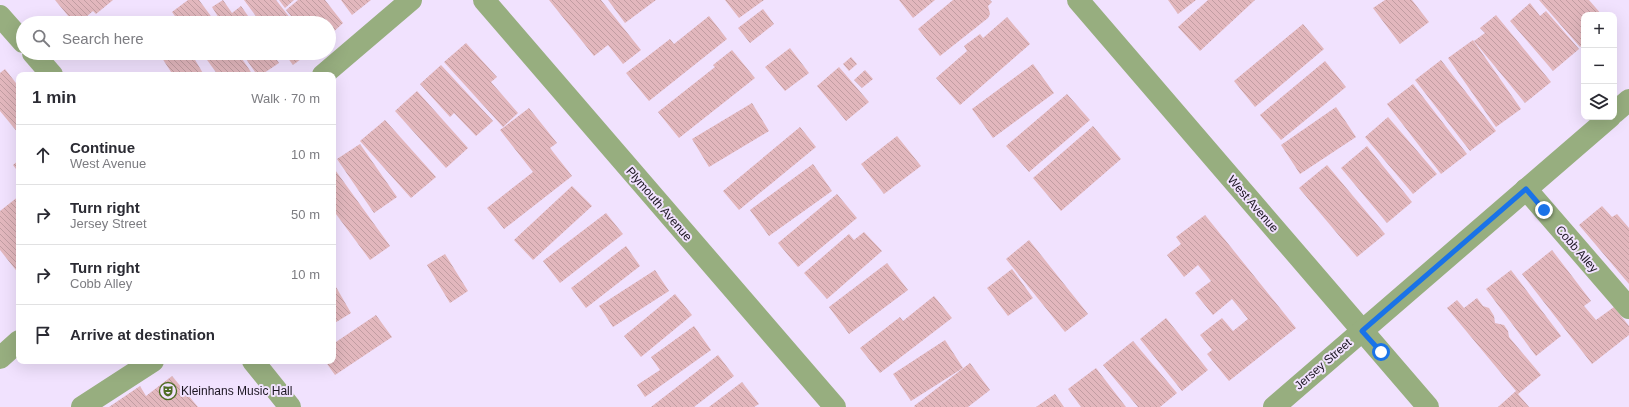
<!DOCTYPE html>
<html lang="en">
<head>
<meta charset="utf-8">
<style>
	:root { --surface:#fff; --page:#f2f2f3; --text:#2b2b33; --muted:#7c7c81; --line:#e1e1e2 }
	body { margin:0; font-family:Helvetica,sans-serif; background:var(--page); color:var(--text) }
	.controls { position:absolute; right:12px; top:12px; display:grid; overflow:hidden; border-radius:8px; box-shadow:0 4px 16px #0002 }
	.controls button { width:36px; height:36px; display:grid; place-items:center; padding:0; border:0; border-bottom:1px solid var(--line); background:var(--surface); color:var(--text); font:20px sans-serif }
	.stop { position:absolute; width:12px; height:12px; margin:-9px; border:3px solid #1a73e8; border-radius:50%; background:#fff }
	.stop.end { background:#1a73e8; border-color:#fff; box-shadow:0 1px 4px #0008 }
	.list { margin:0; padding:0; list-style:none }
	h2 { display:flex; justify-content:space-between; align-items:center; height:52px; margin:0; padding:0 16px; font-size:17px }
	h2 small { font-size:13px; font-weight:400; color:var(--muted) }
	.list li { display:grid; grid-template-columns:26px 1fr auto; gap:12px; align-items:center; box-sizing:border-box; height:60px; padding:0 16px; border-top:1px solid var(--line) }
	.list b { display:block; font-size:15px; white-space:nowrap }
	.list p { margin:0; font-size:13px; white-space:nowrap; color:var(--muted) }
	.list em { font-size:13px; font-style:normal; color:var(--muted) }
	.icon { flex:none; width:22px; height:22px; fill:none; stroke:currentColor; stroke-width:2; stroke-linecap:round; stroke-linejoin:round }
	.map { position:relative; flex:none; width:1629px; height:407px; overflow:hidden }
	.search { position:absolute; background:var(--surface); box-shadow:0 4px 16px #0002; left:16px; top:16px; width:320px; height:44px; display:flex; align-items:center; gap:10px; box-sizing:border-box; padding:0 14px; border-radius:22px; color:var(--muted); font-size:15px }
	.panel { position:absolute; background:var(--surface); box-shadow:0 4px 16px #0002; left:16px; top:72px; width:320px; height:292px; border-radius:8px }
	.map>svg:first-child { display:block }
</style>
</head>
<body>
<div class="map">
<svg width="1629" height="407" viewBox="0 0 1629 407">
	<defs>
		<pattern id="building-back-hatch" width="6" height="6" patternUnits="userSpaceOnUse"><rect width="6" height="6" fill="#e2b7bd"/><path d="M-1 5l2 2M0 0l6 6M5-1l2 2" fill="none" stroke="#c19da2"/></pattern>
	</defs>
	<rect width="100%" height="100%" fill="#f1e2fe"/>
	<g fill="url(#building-back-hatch)">
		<polygon points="55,0 113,0 96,14 93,11 79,23 74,23"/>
		<polygon points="188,0 199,0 216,23 180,23 172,12"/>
		<polygon points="223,0 232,13 241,6 253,23 222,23 212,7"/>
		<polygon points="244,0 276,0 294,23 261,23"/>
		<polygon points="279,0 294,0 285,8"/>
		<polygon points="298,0 325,0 343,23 329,36 329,23 297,23 286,10"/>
		<polygon points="341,0 371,0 352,15"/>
		<polygon points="549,0 601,0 641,50 623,64 608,45 594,56"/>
		<polygon points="608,0 656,0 625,23"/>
		<polygon points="725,0 764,0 739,18"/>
		<polygon points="899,0 935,0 913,18"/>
		<polygon points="953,0 990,0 992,2 988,6 990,14 988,18 940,56 918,29"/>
		<polygon points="1168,0 1196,0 1178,14"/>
		<polygon points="1208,0 1255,0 1200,51 1178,27"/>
		<polygon points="1385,0 1412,0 1429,22 1400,44 1373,8"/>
		<polygon points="1539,0 1589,0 1602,15 1584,15 1584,44 1580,47"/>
		<polygon points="1530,3 1540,16 1546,11 1579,49 1553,71 1510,21"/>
		<polygon points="763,9 774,24 750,43 738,28"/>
		<polygon points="1496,15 1551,82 1525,103 1474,41 1485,33 1480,28"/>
		<polygon points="709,16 727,39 649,101 626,73 670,39 674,44"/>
		<polygon points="1007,17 1030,44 960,105 936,78 967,51 964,46 980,34 983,38"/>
		<polygon points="1303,24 1324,49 1255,107 1234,81"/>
		<polygon points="1473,40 1521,109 1496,127 1448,58"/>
		<polygon points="466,43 497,77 491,82 518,113 503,127 444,62"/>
		<polygon points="790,48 809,73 785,91 765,67"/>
		<polygon points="732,50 755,78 679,138 658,112 715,67 713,65"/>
		<polygon points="171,53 191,53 204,75 173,75 162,58"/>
		<polygon points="202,53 238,53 253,75 218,75"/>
		<polygon points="242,53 272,53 279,63 261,75 257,75"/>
		<polygon points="284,53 309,53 293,65"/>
		<polygon points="851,57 857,64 849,71 843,64"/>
		<polygon points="1441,60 1496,131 1470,151 1415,80"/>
		<polygon points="1325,61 1346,87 1281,140 1260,115"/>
		<polygon points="1033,64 1054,93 993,138 972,109"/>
		<polygon points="441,65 493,121 476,136 454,113 450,117 420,84"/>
		<polygon points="839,67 869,102 846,121 817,86"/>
		<polygon points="5,69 19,87 19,134 0,111 0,73"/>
		<polygon points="865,70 873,79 862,88 854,80"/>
		<polygon points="1413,84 1467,154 1441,174 1387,104"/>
		<polygon points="417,91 468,148 446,168 395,111"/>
		<polygon points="1067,94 1090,120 1029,172 1006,146"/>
		<polygon points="752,103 769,131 709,167 692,139"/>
		<polygon points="1336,107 1356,137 1300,174 1281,145"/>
		<polygon points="529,108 557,143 550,148 572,176 504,229 487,208 533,172 500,130"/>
		<polygon points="1388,117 1437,174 1413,194 1365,137"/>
		<polygon points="385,120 436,177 411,198 360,141"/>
		<polygon points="1093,126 1121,159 1061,211 1033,178"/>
		<polygon points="800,127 816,147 739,210 723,191"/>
		<polygon points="897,136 921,166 884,194 861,164"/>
		<polygon points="360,144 397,197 374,213 337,159"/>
		<polygon points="1367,146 1412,202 1387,223 1341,168"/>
		<polygon points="19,160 19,173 13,165"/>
		<polygon points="813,164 832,191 769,236 750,210"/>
		<polygon points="1327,165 1385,234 1357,257 1299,188"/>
		<polygon points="333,167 390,246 370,260 333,210"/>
		<polygon points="572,186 592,206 533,260 514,240"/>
		<polygon points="837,194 857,218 798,267 778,243"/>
		<polygon points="19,196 19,274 0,250 0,211"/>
		<polygon points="1602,206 1612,217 1617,214 1629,228 1629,284 1579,225"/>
		<polygon points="606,213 623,234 560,283 543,261"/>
		<polygon points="1205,215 1296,328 1229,381 1207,354 1212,350 1200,335 1222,318 1233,331 1248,319 1232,299 1213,315 1195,293 1211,281 1198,265 1184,277 1167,255 1181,244 1176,237"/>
		<polygon points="864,232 882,251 827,299 804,273 849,234 854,240"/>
		<polygon points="1029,240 1088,314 1065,332 1006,259"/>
		<polygon points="626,246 640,266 586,308 571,288"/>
		<polygon points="1552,250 1591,301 1584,306 1596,320 1614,307 1629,326 1629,335 1592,364 1522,274"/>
		<polygon points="445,254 468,291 450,303 427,265"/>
		<polygon points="887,263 908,290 849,334 829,307"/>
		<polygon points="1012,269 1033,298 1008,316 987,288"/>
		<polygon points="655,270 669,291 613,327 599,306"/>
		<polygon points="1511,270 1561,336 1536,356 1486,289"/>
		<polygon points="336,287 351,313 333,324 333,288"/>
		<polygon points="675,294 692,315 641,357 624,336"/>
		<polygon points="934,296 952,318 880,373 860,348 900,317 903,321"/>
		<polygon points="1477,298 1483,306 1489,308 1494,316 1495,323 1504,325 1508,331 1509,337 1541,375 1518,394 1529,407 1498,407 1516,391 1447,308 1457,300 1464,308"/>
		<polygon points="376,315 392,337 335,375 325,361 333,361 333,344"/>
		<polygon points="1166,318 1208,370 1182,391 1140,339"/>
		<polygon points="694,326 711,350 645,397 637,385 660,370 651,357"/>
		<polygon points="945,340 963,368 911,401 893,374"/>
		<polygon points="1133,341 1177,393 1160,407 1138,407 1103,365"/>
		<polygon points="718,355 734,376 694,407 651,407"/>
		<polygon points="970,363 990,390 968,407 915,407 914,406"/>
		<polygon points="1096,368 1126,407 1081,407 1068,389"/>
		<polygon points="172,376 198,407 109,407 140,386 146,396"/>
		<polygon points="742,382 759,404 754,407 709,407"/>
		<polygon points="1055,394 1064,407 1036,407"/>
	</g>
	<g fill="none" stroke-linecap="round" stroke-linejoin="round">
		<g stroke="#97ae7f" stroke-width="22">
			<polyline points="484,0 835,407"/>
			<polyline points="1078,0 1428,407"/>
			<polyline points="0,16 23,42"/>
			<polyline points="33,53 52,75"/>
			<polyline points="323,75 411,0"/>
			<polyline points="1614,113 1629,100"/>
			<polyline points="1526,189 1629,308"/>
			<polyline points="0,358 19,341"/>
			<polyline points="253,361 290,407"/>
			<polyline points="82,407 153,361"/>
			<polyline points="1274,407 1610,117"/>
		</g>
	</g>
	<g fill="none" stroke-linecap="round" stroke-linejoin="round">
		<polyline stroke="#1a73e8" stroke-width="5" points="1381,352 1362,331 1526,189 1544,210"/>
	</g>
	<defs>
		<g id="theatre-ring" transform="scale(0.9)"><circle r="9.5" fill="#f1e2fe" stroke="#4e6d23" stroke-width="1.5"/><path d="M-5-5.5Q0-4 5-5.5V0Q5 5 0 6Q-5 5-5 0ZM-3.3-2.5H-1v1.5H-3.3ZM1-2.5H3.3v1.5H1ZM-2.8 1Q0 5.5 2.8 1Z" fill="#4e6d23"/></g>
	</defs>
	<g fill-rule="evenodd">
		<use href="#theatre-ring" x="168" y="391"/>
	</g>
	<g text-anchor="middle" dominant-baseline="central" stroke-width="4" stroke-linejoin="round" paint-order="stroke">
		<g font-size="12" fill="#1c1622" stroke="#f1e2fe">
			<text transform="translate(659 204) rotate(49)">Plymouth Avenue</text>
			<text transform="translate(1253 204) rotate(49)">West Avenue</text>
			<text transform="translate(1577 249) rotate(49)">Cobb Alley</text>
			<text transform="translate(1323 364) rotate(-41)">Jersey Street</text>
		</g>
		<g font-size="12" fill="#1c1622" stroke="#f1e2fe" text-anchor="start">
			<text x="181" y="391">Kleinhans Music Hall</text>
		</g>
	</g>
</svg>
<div class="controls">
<button>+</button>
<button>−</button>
<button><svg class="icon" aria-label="layers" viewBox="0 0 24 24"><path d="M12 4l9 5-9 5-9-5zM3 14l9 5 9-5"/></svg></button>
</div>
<div class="stop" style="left:1381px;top:352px"></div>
<div class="stop end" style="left:1544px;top:210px"></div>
<div class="search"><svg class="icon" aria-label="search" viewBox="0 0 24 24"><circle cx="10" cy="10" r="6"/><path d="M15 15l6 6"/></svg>Search here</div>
<section class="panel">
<h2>1 min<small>Walk · 70 m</small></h2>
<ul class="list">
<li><svg class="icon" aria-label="ahead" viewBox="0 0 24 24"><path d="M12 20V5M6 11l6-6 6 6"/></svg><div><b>Continue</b><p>West Avenue</p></div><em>10 m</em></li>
<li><svg class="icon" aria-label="right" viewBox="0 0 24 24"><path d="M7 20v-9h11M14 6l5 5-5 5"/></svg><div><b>Turn right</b><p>Jersey Street</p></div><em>50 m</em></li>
<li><svg class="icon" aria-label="right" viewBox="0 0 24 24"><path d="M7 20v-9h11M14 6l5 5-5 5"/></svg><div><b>Turn right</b><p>Cobb Alley</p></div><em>10 m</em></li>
<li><svg class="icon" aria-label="arrive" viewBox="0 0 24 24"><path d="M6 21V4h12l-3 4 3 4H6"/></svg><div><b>Arrive at destination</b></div></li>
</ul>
</section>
</div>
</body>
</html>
